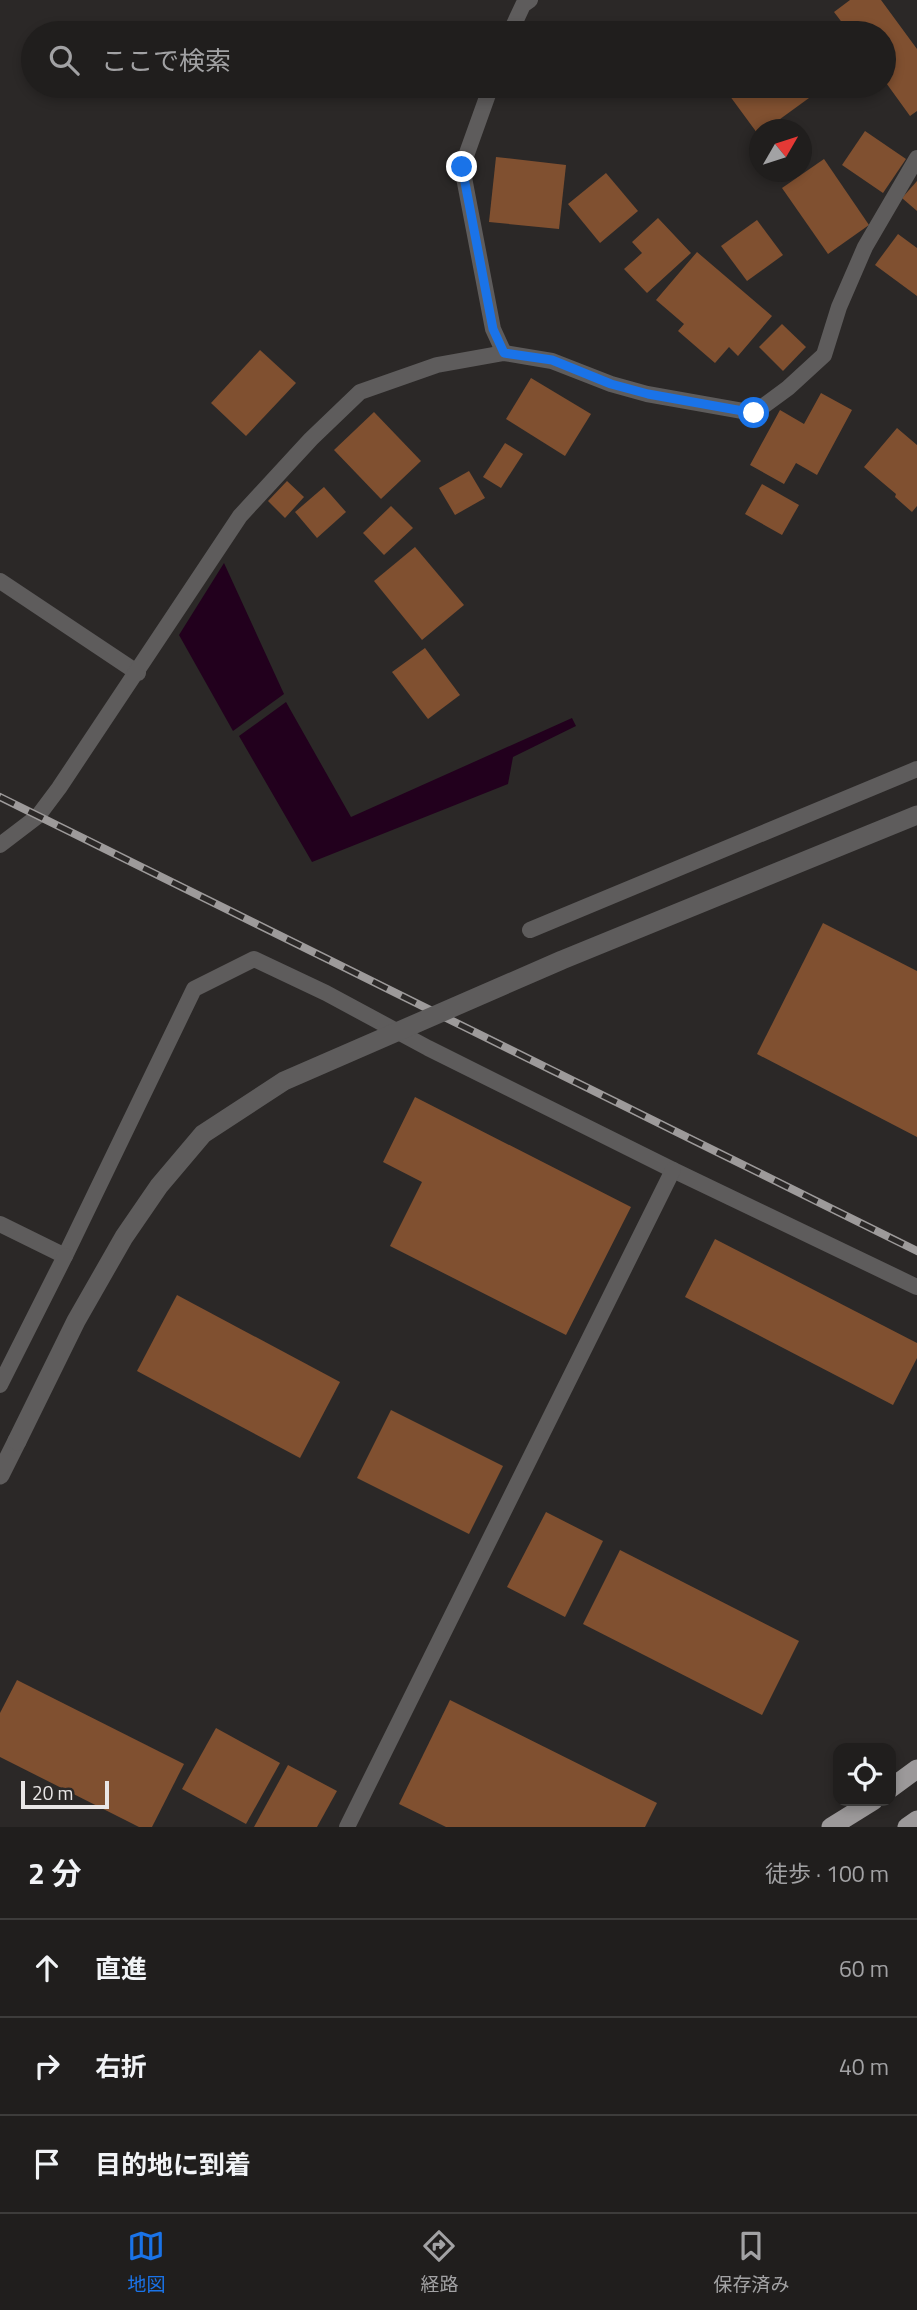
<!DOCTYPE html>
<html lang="ja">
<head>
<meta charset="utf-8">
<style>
	:root { --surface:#201e1d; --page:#282726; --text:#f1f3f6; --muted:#a2a2a4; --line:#3d3c3b; --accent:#1a73e8 }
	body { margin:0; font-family:"Titillium Web","Noto Sans JP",sans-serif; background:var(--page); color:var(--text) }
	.controls { position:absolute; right:21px; bottom:21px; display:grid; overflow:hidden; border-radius:14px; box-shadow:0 4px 10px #0003 }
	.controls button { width:63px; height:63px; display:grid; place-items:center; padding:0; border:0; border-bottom:2px solid var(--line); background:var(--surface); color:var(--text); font:35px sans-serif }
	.compass { position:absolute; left:749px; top:119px; width:63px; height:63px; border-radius:50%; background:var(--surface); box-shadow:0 4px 10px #0003; rotate:51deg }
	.scale { position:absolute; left:21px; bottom:18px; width:88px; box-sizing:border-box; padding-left:7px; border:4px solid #e9e6e6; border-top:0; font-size:19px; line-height:24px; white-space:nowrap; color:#e9e6e6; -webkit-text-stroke:5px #2b2827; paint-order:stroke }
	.stop { position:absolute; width:21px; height:21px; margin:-16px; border:5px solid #1a73e8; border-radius:50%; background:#fff }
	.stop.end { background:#1a73e8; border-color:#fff; box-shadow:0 2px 7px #0008 }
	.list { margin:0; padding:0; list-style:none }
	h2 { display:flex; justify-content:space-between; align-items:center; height:91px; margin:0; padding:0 28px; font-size:30px }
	h2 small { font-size:23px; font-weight:400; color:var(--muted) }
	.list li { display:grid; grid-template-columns:46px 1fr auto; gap:21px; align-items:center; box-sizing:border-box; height:98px; padding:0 28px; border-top:2px solid var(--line) }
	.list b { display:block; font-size:26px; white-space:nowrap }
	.list em { font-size:23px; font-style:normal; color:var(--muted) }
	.icon { flex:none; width:38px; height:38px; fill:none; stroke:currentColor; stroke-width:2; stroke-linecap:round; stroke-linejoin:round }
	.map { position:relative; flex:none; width:917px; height:1827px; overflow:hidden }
	.search { position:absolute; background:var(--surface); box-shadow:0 4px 10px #0003; left:21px; right:21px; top:21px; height:77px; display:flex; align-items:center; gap:18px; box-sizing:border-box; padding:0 24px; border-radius:38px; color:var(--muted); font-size:26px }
	.sheet { height:385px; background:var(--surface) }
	nav { display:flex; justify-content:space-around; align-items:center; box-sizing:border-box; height:98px; border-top:2px solid var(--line); background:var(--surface); font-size:19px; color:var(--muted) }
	nav a { display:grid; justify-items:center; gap:4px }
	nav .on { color:var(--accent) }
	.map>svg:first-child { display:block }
</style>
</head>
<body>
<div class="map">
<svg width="917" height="1827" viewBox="0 0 917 1827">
	<rect width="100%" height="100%" fill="#2b2827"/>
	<g fill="#22001d">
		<polygon points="224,563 284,694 233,731 179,635"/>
		<polygon points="286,702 351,817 572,718 576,726 513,757 508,784 312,862 239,736"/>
	</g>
	<g fill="#805030">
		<polygon points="850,0 881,0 917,49 917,111 910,116 884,80 884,33 850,33 834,12"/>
		<polygon points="727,86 817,86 820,90 765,130 760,130 760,137 724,88"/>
		<polygon points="865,131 906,159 883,193 842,165"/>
		<polygon points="496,157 566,165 559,229 489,222"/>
		<polygon points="824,159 869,225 828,254 782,188"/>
		<polygon points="606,173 638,211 600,243 568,204"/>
		<polygon points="917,181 917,211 902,198"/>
		<polygon points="658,218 691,253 647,293 624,269 642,253 632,242"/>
		<polygon points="757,220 783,255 747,281 721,246"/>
		<polygon points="898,234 917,248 917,296 875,265"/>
		<polygon points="697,252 772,316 738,356 729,347 715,363 678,331 684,324 656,300"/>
		<polygon points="782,324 806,347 783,371 759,347"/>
		<polygon points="260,350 296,383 246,436 211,403"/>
		<polygon points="531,378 591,414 565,456 506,419"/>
		<polygon points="821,393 852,410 817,475 796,463 784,484 750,465 780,410 804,424"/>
		<polygon points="374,412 421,461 381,499 334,450"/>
		<polygon points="897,428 917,445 917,506 912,512 895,497 896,494 864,467"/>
		<polygon points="505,443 523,454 501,488 483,477"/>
		<polygon points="469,471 485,498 455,515 439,488"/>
		<polygon points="287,481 304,497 285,518 268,501"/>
		<polygon points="762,484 799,505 782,535 745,514"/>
		<polygon points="324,487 346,512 317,538 295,512"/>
		<polygon points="391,506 413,528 384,555 363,533"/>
		<polygon points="415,547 464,605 422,640 374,581"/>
		<polygon points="425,648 460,695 428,719 392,672"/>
		<polygon points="823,923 917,971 917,1137 757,1054"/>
		<polygon points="415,1097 631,1207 566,1335 390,1246 422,1182 383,1162"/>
		<polygon points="715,1239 917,1343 917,1358 893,1405 685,1297"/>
		<polygon points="177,1295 340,1382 300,1458 137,1371"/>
		<polygon points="391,1410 503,1466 469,1534 357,1478"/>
		<polygon points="546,1512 603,1541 565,1617 507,1587"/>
		<polygon points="620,1550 799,1641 762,1715 583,1624"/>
		<polygon points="17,1680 184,1764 152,1827 139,1827 0,1757 0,1713"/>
		<polygon points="450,1700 657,1803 645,1827 446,1827 399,1804"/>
		<polygon points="216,1728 280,1763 246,1824 182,1789"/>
		<polygon points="288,1765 337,1791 317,1827 254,1827"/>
	</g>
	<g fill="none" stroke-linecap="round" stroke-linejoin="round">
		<g stroke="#5e5c5c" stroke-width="16">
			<polyline points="510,33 523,5 530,0"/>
			<polyline points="491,86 462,167 493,329 504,353"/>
			<polyline points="0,581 138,673"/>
			<polyline points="0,845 38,816 59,788 240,516 311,439 360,392 437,365 504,353 552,361 611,384 647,394 754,413 788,388 824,355 839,307 865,247 917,158"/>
			<polyline points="530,930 917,769"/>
			<polyline points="0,1224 65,1256 194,989 254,959 326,993 428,1048 673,1170 917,1287"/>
			<polyline points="0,1385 65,1256"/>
			<polyline points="347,1827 673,1170"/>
		</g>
		<polyline stroke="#5e5c5c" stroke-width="19" points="0,1475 17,1441"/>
		<g stroke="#9c999a" stroke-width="19">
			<polyline points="891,1788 917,1769"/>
			<polyline points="831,1827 873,1801"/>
			<polyline points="907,1827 917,1820"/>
		</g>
		<g stroke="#9d9a9a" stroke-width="8">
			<polyline id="rail" points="0,797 917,1251"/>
		</g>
		<use href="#rail" stroke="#2b2827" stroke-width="5" stroke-dasharray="16" stroke-linecap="butt"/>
		<polyline stroke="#5e5c5c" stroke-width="19" points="17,1441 76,1321 124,1237 159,1186 203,1134 284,1081 562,960 917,815"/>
	</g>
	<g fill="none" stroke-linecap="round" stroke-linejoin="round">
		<polyline stroke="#1a73e8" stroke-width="9" points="462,167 493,329 504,353 552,360 611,384 648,394 754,413"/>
	</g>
</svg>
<div class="controls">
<button><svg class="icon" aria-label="locate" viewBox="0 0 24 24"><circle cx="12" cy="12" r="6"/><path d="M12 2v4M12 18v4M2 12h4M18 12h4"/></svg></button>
</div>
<svg class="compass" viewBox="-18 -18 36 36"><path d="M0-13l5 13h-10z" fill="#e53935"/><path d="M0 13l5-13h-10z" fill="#a2a2a4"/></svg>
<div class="scale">20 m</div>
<div class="stop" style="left:754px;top:413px"></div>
<div class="stop end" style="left:462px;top:167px"></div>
<div class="search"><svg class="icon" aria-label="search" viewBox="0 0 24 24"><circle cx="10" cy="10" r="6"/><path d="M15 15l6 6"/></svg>ここで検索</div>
</div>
<section class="sheet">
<h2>2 分<small>徒歩 · 100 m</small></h2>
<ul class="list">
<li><svg class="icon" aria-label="ahead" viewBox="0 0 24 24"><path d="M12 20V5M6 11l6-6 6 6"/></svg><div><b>直進</b></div><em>60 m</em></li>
<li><svg class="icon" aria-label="right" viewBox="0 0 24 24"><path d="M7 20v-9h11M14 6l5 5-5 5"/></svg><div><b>右折</b></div><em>40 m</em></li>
<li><svg class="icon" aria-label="arrive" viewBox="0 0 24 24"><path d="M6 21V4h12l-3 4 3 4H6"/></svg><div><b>目的地に到着</b></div></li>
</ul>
</section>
<nav>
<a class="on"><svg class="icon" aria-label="map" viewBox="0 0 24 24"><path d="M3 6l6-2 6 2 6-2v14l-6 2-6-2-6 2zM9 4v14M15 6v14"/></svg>地図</a>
<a><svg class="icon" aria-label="directions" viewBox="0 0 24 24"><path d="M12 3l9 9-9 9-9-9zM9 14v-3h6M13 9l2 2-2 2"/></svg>経路</a>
<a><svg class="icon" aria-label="saved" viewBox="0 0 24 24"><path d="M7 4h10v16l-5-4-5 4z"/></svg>保存済み</a>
</nav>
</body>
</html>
